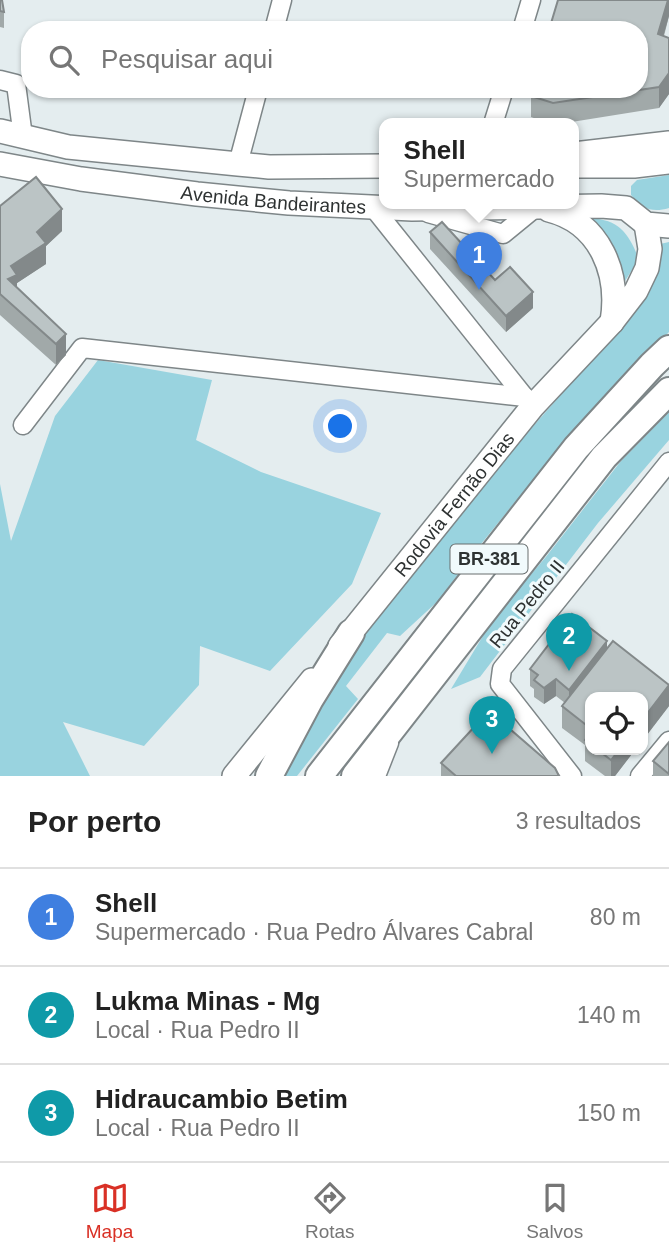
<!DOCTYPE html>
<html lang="pt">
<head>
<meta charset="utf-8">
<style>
	:root { --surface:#fff; --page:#f2f2f2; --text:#222; --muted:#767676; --line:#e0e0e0; --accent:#d93025 }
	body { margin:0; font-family:Helvetica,sans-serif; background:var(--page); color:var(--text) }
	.controls { position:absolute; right:21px; bottom:21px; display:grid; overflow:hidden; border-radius:14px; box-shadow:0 2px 5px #0004 }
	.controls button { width:63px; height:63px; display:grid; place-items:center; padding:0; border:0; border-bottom:2px solid var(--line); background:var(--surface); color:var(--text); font:35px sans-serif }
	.you { position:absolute; left:341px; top:427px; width:24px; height:24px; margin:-18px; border:5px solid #fff; border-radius:50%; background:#1a73e8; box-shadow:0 0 0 10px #1a73e833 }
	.badge { display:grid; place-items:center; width:46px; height:46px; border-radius:50%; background:var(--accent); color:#fff; font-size:23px; font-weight:700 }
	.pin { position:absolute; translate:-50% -58px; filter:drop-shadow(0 2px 4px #0008) }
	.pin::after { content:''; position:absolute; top:37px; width:24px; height:21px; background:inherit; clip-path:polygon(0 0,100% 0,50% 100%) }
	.popup { position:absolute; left:379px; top:118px; width:200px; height:91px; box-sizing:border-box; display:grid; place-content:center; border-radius:14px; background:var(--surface); filter:drop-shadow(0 2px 5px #0005); font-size:23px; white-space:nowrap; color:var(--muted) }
	.popup b { font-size:26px; color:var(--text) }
	.popup::after { content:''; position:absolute; left:50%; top:100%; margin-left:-14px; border:14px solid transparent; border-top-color:var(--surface) }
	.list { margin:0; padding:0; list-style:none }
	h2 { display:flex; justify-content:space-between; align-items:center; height:91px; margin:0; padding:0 28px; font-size:30px }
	h2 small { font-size:23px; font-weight:400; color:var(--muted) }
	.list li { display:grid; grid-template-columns:46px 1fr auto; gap:21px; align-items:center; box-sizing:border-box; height:98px; padding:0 28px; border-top:2px solid var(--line) }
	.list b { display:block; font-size:26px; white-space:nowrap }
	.list p { margin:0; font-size:23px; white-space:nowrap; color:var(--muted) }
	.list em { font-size:23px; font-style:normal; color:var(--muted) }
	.icon { flex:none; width:38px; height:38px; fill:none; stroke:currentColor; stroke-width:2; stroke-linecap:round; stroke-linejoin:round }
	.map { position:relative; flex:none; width:669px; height:776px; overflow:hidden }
	.search { position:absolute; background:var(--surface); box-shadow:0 2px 5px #0004; left:21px; right:21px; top:21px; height:77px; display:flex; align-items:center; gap:18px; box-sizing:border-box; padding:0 24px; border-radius:28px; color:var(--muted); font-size:26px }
	.sheet { height:385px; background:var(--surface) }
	nav { display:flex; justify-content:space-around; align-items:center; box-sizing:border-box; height:98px; border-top:2px solid var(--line); background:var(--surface); font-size:19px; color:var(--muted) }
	nav a { display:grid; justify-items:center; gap:4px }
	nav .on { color:var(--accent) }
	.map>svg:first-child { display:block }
</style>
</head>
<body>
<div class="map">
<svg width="669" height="776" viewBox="0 0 669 776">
	<rect width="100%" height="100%" fill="#e4edef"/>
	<g fill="#99d3df">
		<path d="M669 175V208C652 213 642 209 631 195V186L637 180Z"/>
		<path d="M590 218C620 220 628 233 639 259L625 281Z"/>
		<polygon points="669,242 669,332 612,391 541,470 477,549 438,601 400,636 387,633 346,686 358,699 297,776 280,776 364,632 513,449 642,303 660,244"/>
		<polygon points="98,360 212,380 196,440 261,472 381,513 352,584 270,671 200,646 199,685 144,746 63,722 90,776 0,776 0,484 11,541 55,416"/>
		<polygon points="669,412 669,440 598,523 480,677 451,689 495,616 545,558 621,461"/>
	</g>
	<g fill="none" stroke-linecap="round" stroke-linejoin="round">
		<g stroke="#7e8688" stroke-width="21">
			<g id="minor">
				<polyline points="274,30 282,0"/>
				<polyline points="522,30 531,0"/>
				<polyline points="0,80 16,84 23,137"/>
				<polyline points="493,124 504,89"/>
				<polyline points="238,164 258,89"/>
				<polyline points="372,206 527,400"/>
				<polyline points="428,213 503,234 536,207"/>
				<polyline points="23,425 82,348 525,397"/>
				<polyline points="376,776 389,743"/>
				<polyline points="572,776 500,684 502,669 669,462"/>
				<polyline points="640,776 669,741"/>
			</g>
		</g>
		<g stroke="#7e8688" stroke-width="26">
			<g id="major">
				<polyline points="0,131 68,147 238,164 269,167 384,166"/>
				<polyline points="574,154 669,143"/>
				<path id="s1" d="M0 164 81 179 197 194 289 203 412 209 601 206 626 208 646 224 669 226"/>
				<polyline points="578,166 634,166 669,162"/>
				<path d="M549 210C601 223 620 274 612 322"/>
				<path id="s2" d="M340 646 533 406 612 322 636 291 647 268 650 249 646 224"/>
				<polyline points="234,776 312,680"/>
			</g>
		</g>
		<g stroke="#7e8688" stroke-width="30">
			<g id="highway">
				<polyline points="269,776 310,699 351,633"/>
				<polyline points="319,776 576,448 652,365 669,349"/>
				<polyline points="355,776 604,457 669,391"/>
			</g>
		</g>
		<use href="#minor" stroke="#fff" stroke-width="18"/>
		<use href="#major" stroke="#fff" stroke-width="23"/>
		<use href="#highway" stroke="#fff" stroke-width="26"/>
	</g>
	<g fill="#a1a9a9">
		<polygon points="0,0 4,12 4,28 0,27"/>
		<polygon points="669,0 669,16 664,36 669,38 669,94 659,108 559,124 550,124 531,117 531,96"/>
		<polygon points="0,206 62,231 46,246 46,264 17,283 17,288 66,355 56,365 0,315"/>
		<polygon points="430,232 495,280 533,308 506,332 430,249"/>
		<polygon points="607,649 669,684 669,706 643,740 643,697 590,697 590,750 635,750 615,776 605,776 585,761 585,745 562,728 562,706 565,703 556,696 544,704 534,697 534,689 530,686 530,669"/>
		<polygon points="669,742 669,776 653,776 653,761"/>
		<polygon points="441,763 559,776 441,776"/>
	</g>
	<g fill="#83898a">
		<polygon points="668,0 669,0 669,16 658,55 658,34"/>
		<polygon points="669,73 669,94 659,108 659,87"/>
		<polygon points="62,209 62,231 46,246 46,264 17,283 17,296 8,279 11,266 37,232"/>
		<polygon points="533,292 533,308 506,332 506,316"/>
		<polygon points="66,334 66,355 56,365 56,344"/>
		<polygon points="607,641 607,657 569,706 569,690"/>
		<polygon points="556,679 556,696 544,704 544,688"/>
		<polygon points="669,685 669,706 643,740 643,719"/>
		<polygon points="619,750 635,750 615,776 611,776 611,760"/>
	</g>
	<g fill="#bbc4c5" stroke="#83898a" stroke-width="2">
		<polygon points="0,0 2,0 4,12 0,11"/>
		<polygon points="558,0 668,0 658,34 669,38 669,73 659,87 553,103 531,96 532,89 639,89 639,30 549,30"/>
		<polygon points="36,177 62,209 37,232 46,243 11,266 17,275 8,279 66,334 56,344 0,294 0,206"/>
		<polygon points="442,222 495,280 510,267 533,292 506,316 430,232"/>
		<polygon points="572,614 607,641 569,690 556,679 544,688 534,680 538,675 530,669"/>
		<polygon points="613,641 669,685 643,719 643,697 590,697 590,728 562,706"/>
		<polygon points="489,711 555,768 559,776 456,776 441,763"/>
		<polygon points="590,733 590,744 585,740"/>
		<polygon points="669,742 669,774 653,761"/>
		<polygon points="598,750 619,750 611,760"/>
	</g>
	<g text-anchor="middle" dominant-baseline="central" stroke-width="6" stroke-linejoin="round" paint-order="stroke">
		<rect fill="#f1fafc" stroke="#686e6f" stroke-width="2" x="450.5" y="544.5" width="77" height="29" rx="5"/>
		<g font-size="18" font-weight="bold" fill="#2e3232">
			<text x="489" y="559">BR-381</text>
		</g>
		<g font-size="19" fill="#2e3232" stroke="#f1fafc">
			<text stroke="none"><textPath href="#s1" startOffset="276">Avenida Bandeirantes</textPath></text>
			<text stroke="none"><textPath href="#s2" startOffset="182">Rodovia Fernão Dias</textPath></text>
			<text transform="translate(527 604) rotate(-51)">Rua Pedro II</text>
		</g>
	</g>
</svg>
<div class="controls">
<button><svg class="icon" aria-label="locate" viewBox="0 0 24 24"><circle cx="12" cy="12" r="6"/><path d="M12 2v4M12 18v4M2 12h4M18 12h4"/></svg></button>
</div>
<div class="you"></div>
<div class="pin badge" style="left:479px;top:290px;background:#3f7fe0">1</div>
<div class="popup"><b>Shell</b>Supermercado</div>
<div class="pin badge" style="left:569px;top:671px;background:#0f9aa8">2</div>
<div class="pin badge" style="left:492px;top:754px;background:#0f9aa8">3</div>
<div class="search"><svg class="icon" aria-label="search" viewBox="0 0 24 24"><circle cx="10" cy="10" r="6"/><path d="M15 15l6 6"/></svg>Pesquisar aqui</div>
</div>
<section class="sheet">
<h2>Por perto<small>3 resultados</small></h2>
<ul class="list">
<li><span class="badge" style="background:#3f7fe0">1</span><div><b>Shell</b><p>Supermercado · Rua Pedro Álvares Cabral</p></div><em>80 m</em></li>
<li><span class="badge" style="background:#0f9aa8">2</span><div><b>Lukma Minas - Mg</b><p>Local · Rua Pedro II</p></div><em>140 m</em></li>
<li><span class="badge" style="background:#0f9aa8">3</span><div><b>Hidraucambio Betim</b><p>Local · Rua Pedro II</p></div><em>150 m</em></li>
</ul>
</section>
<nav>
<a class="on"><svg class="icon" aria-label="map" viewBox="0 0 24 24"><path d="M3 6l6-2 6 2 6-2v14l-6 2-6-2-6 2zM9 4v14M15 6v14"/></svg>Mapa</a>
<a><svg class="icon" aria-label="directions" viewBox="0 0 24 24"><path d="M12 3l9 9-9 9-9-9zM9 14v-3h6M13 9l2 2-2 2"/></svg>Rotas</a>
<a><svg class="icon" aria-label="saved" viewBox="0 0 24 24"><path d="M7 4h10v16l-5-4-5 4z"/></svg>Salvos</a>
</nav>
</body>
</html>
